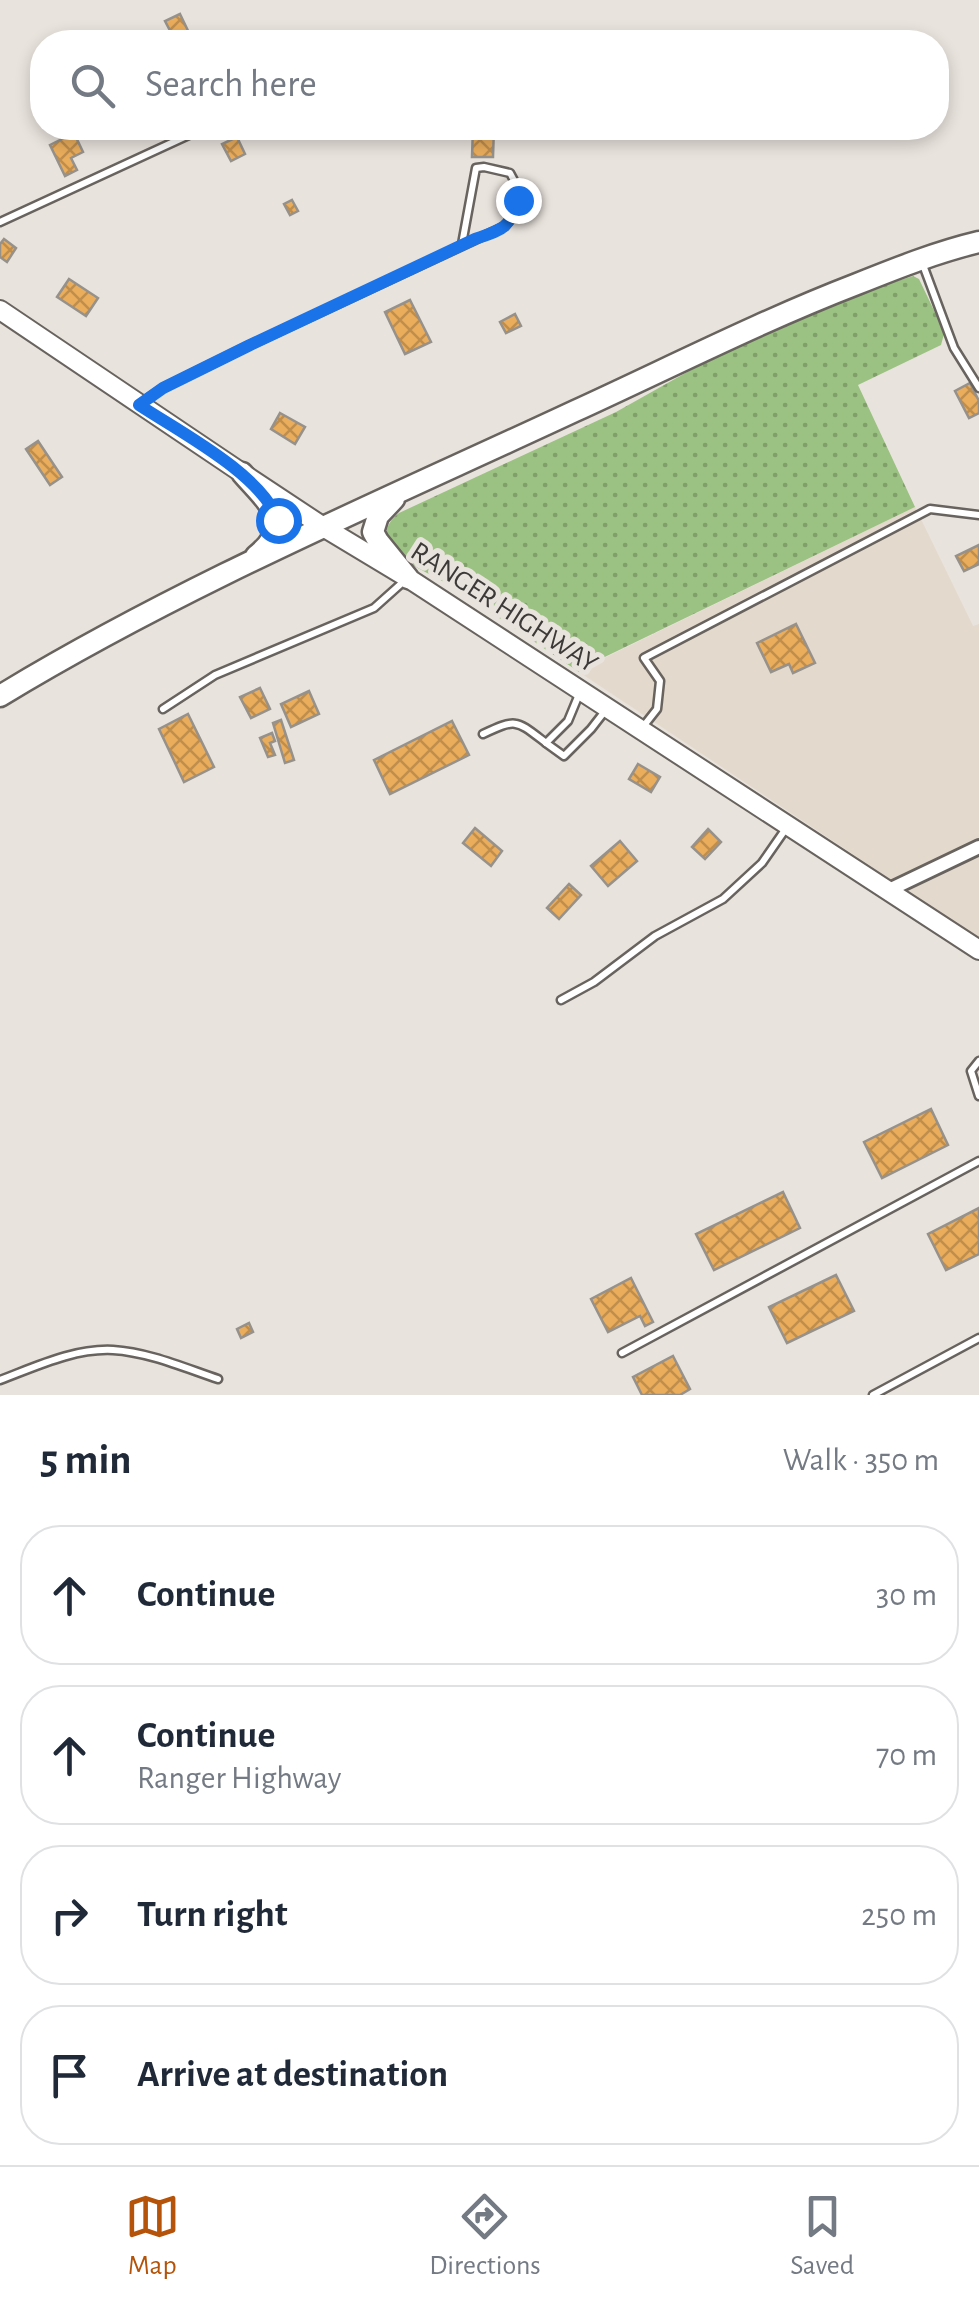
<!DOCTYPE html>
<html lang="en">
<head>
<meta charset="utf-8">
<style>
	:root { --surface:#fff; --page:#f6f6f7; --text:#1f2937; --muted:#747a83; --line:#e0e1e3; --accent:#b45309 }
	body { margin:0; font-family:"Alegreya Sans",sans-serif; background:var(--page); color:var(--text) }
	.stop { position:absolute; width:30px; height:30px; margin:-22px; border:8px solid #1a73e8; border-radius:50%; background:#fff }
	.stop.end { background:#1a73e8; border-color:#fff; box-shadow:0 2px 10px #0008 }
	.list { margin:0; padding:0; list-style:none }
	h2 { display:flex; justify-content:space-between; align-items:center; height:130px; margin:0; padding:0 40px; font-size:42px }
	h2 small { font-size:32px; font-weight:400; color:var(--muted) }
	.list li { display:grid; grid-template-columns:65px 1fr auto; gap:30px; align-items:center; box-sizing:border-box; height:140px; margin:0 20px 20px; padding:0 20px; border:2px solid var(--line); border-radius:40px }
	.list b { display:block; font-size:38px; white-space:nowrap }
	.list p { margin:0; font-size:32px; white-space:nowrap; color:var(--muted) }
	.list em { font-size:32px; font-style:normal; color:var(--muted) }
	.icon { flex:none; width:55px; height:55px; fill:none; stroke:currentColor; stroke-width:2; stroke-linecap:round; stroke-linejoin:round }
	.map { position:relative; flex:none; width:979px; height:1395px; overflow:hidden }
	.search { position:absolute; background:var(--surface); box-shadow:0 5px 15px #0003; left:30px; right:30px; top:30px; height:110px; display:flex; align-items:center; gap:25px; box-sizing:border-box; padding:0 35px; border-radius:40px; color:var(--muted); font-size:38px }
	.sheet { height:770px; background:var(--surface) }
	nav { display:flex; justify-content:space-around; align-items:center; box-sizing:border-box; height:140px; border-top:2px solid var(--line); background:var(--surface); font-size:28px; color:var(--muted) }
	nav a { display:grid; justify-items:center; gap:5px }
	nav .on { color:var(--accent) }
	.map>svg:first-child { display:block }
</style>
</head>
<body>
<div class="map">
<svg width="979" height="1395" viewBox="0 0 979 1395">
	<defs>
		<pattern id="grass-dots" width="8" height="8" patternUnits="userSpaceOnUse" patternTransform="scale(2.5)"><rect width="8" height="8" fill="#9bc282"/><path d="M2 2h.1M6 6h.1" fill="none" stroke="#809f6b" stroke-width="1.8" stroke-linecap="round"/></pattern>
		<pattern id="building-cross-hatch" width="8" height="8" patternUnits="userSpaceOnUse" patternTransform="scale(2.5)"><rect width="8" height="8" fill="#eaad5c"/><path d="M0 0l8 8M0 8l8-8" fill="none" stroke="#bf8e4d"/></pattern>
	</defs>
	<rect width="100%" height="100%" fill="#e9e3dd"/>
	<polygon fill="#e3d9cc" points="915,507 973,626 979,624 979,938 579,672 584,668"/>
	<path fill="url(#grass-dots)" d="M913 276 919 279 942 327 944 334 941 345 858 385 915 507 584 667 579 672C536 643 493 613 449 585 433 575 399 561 390 546 382 534 388 521 399 513L616 412 721 353 839 300Z"/>
	<g fill="url(#building-cross-hatch)" stroke="#96918b" stroke-width="2.5">
		<polygon points="180,14 192,39 185,42 176,42 165,21"/>
		<polygon points="473,128 494,128 493,157 472,157"/>
		<polygon points="74,133 83,152 71,158 77,170 65,176 50,145"/>
		<polygon points="237,137 245,154 231,161 222,144"/>
		<polygon points="292,200 298,211 290,215 284,204"/>
		<polygon points="4,239 16,248 7,262 0,257 0,244"/>
		<polygon points="69,279 98,298 86,316 57,297"/>
		<polygon points="410,300 431,342 405,354 385,312"/>
		<polygon points="515,314 521,326 506,333 500,322"/>
		<polygon points="970,383 979,401 979,413 969,418 955,391"/>
		<polygon points="280,413 305,427 295,444 271,429"/>
		<polygon points="38,441 62,477 50,485 26,449"/>
		<polygon points="979,545 979,564 964,571 956,556"/>
		<polygon points="796,624 815,663 793,673 789,664 771,672 757,643"/>
		<polygon points="260,688 270,709 251,718 240,697"/>
		<polygon points="309,691 319,714 291,727 281,704"/>
		<polygon points="188,714 214,767 184,782 159,729"/>
		<polygon points="281,720 294,760 285,763 273,723"/>
		<polygon points="452,721 469,755 390,794 374,760"/>
		<polygon points="272,733 275,741 270,743 275,755 268,757 260,738"/>
		<polygon points="638,764 660,777 651,792 629,779"/>
		<polygon points="475,828 502,851 491,866 463,843"/>
		<polygon points="708,829 721,842 705,859 692,847"/>
		<polygon points="620,841 637,861 608,886 591,866"/>
		<polygon points="569,884 581,895 559,919 547,908"/>
		<polygon points="931,1109 948,1145 882,1178 864,1142"/>
		<polygon points="783,1192 800,1228 714,1270 696,1234"/>
		<polygon points="979,1208 979,1254 946,1270 928,1234"/>
		<polygon points="836,1275 854,1311 787,1343 769,1307"/>
		<polygon points="631,1278 653,1322 645,1326 640,1316 608,1332 591,1299"/>
		<polygon points="249,1323 253,1332 241,1338 237,1329"/>
		<polygon points="673,1356 690,1389 680,1395 642,1395 633,1377"/>
	</g>
	<g fill="none" stroke-linecap="round" stroke-linejoin="round">
		<g stroke="#68635e" stroke-width="11">
			<g id="service">
				<polyline points="0,222 204,128"/>
				<polyline points="923,265 954,348 979,388"/>
				<path d="M144 401 163 388 248 346 505 226C520 210 521 191 510 173L484 167 476 168 462 244"/>
				<polyline points="163,709 215,675 374,608 403,582"/>
				<polyline points="642,728 657,709 660,681 644,658 930,509 979,515"/>
				<path d="M483 734C517 718 516 720 546 743L568 721 580 692"/>
				<polyline points="546,743 564,756 591,729 605,711"/>
				<polyline points="561,1000 594,982 655,936 723,899 762,863 787,827"/>
				<polyline points="979,1061 971,1071 979,1096"/>
				<polyline points="622,1353 979,1161"/>
				<path d="M0 1380C35 1367 74 1348 113 1350 148 1352 185 1368 218 1379"/>
				<polyline points="873,1395 979,1338"/>
			</g>
		</g>
		<g stroke="#68635e" stroke-width="18">
			<polyline id="minor" points="887,891 979,847"/>
		</g>
		<g stroke="#68635e" stroke-width="22">
			<polyline id="secondary" points="0,310 242,473 325,528 408,578 979,950"/>
		</g>
		<g stroke="#68635e" stroke-width="25">
			<g id="primary">
				<path d="M242 473C267 502 297 523 256 556"/>
				<polyline points="394,499 378,516 373,532 378,541 408,578"/>
				<path d="M0 696C183 585 382 501 575 411 669 368 761 321 857 284 897 268 937 252 979 242"/>
			</g>
		</g>
		<use href="#service" stroke="#fff" stroke-width="6"/>
		<use href="#minor" stroke="#fff" stroke-width="12"/>
		<use href="#secondary" stroke="#fff" stroke-width="18"/>
		<use href="#primary" stroke="#fff" stroke-width="20"/>
	</g>
	<g fill="none" stroke-linecap="round" stroke-linejoin="round">
		<path stroke="#1a73e8" stroke-width="12" d="M278 520C261 474 180 432 139 405L163 388 248 346 475 239C501 230 510 229 518 200"/>
	</g>
	<g text-anchor="middle" dominant-baseline="central" stroke-width="10" stroke-linejoin="round" paint-order="stroke">
		<g font-size="28" fill="#3c3a38" stroke="#e9e3dd">
			<text transform="translate(504 608) rotate(33)">RANGER HIGHWAY</text>
		</g>
	</g>
</svg>
<div class="stop" style="left:278px;top:520px"></div>
<div class="stop end" style="left:518px;top:200px"></div>
<div class="search"><svg class="icon" aria-label="search" viewBox="0 0 24 24"><circle cx="10" cy="10" r="6"/><path d="M15 15l6 6"/></svg>Search here</div>
</div>
<section class="sheet">
<h2>5 min<small>Walk · 350 m</small></h2>
<ul class="list">
<li><svg class="icon" aria-label="ahead" viewBox="0 0 24 24"><path d="M12 20V5M6 11l6-6 6 6"/></svg><div><b>Continue</b></div><em>30 m</em></li>
<li><svg class="icon" aria-label="ahead" viewBox="0 0 24 24"><path d="M12 20V5M6 11l6-6 6 6"/></svg><div><b>Continue</b><p>Ranger Highway</p></div><em>70 m</em></li>
<li><svg class="icon" aria-label="right" viewBox="0 0 24 24"><path d="M7 20v-9h11M14 6l5 5-5 5"/></svg><div><b>Turn right</b></div><em>250 m</em></li>
<li><svg class="icon" aria-label="arrive" viewBox="0 0 24 24"><path d="M6 21V4h12l-3 4 3 4H6"/></svg><div><b>Arrive at destination</b></div></li>
</ul>
</section>
<nav>
<a class="on"><svg class="icon" aria-label="map" viewBox="0 0 24 24"><path d="M3 6l6-2 6 2 6-2v14l-6 2-6-2-6 2zM9 4v14M15 6v14"/></svg>Map</a>
<a><svg class="icon" aria-label="directions" viewBox="0 0 24 24"><path d="M12 3l9 9-9 9-9-9zM9 14v-3h6M13 9l2 2-2 2"/></svg>Directions</a>
<a><svg class="icon" aria-label="saved" viewBox="0 0 24 24"><path d="M7 4h10v16l-5-4-5 4z"/></svg>Saved</a>
</nav>
</body>
</html>
